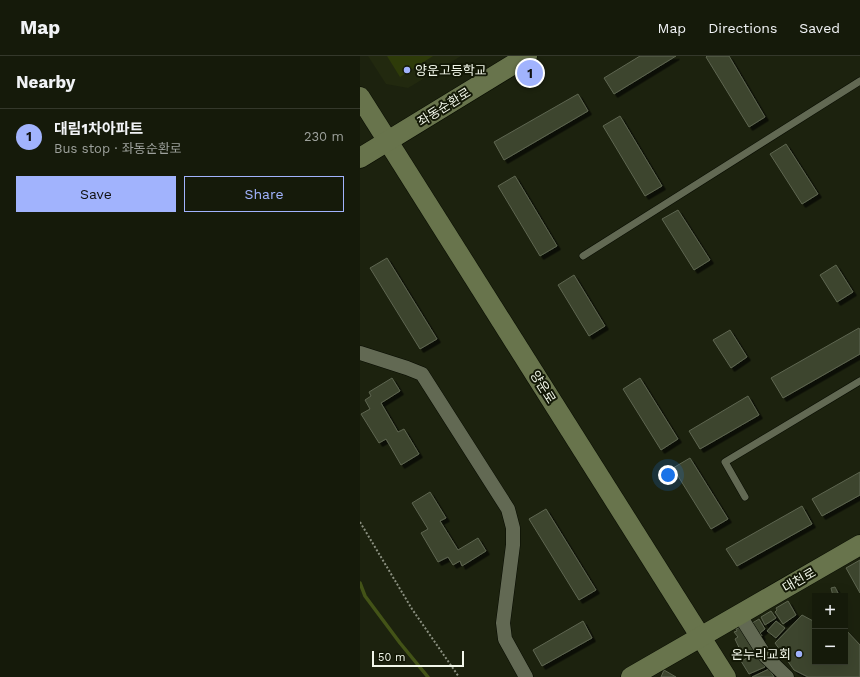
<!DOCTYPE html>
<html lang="en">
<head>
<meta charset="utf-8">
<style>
	:root { --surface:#151a0a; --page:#222718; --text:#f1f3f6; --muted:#9da19c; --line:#34382b; --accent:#a1b3fd }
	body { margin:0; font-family:"Work Sans","Noto Sans KR",sans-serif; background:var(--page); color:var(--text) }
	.controls { position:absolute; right:12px; bottom:12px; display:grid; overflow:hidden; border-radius:0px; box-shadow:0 4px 16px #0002 }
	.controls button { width:36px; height:36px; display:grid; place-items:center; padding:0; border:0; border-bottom:1px solid var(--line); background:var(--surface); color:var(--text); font:20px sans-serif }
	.scale { position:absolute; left:12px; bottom:10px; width:92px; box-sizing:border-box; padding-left:4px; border:2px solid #f2f7ea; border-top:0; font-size:11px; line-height:14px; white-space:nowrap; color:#f2f7ea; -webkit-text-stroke:3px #131806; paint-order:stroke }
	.you { position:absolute; left:308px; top:419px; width:14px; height:14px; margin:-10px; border:3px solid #fff; border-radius:50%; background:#1a73e8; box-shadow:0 0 0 6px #1a73e833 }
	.badge { display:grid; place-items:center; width:26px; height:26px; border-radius:50%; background:var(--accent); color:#111; font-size:13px; font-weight:700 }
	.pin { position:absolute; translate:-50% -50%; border:2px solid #fff; box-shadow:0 1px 4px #0006 }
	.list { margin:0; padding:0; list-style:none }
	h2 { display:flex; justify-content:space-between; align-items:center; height:52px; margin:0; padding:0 16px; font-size:17px }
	h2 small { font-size:13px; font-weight:400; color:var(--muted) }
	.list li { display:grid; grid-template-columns:26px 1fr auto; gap:12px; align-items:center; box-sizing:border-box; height:56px; padding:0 16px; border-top:1px solid var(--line) }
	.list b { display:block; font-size:15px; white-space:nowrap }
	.list p { margin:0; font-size:13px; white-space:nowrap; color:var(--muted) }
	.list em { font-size:13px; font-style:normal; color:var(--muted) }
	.actions { display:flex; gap:8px; padding:12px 16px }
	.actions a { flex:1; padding:9px 0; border:1px solid var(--accent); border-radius:0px; text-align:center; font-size:14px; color:var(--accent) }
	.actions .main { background:var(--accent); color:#111 }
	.map { position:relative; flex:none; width:500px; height:621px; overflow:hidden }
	header { display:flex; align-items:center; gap:24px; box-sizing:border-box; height:56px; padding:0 20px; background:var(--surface); border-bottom:1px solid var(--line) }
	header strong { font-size:19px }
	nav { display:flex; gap:22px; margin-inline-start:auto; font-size:14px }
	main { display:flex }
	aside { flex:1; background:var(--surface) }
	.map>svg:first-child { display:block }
</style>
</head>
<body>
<header>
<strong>Map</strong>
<nav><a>Map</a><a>Directions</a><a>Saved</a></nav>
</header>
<main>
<aside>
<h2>Nearby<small></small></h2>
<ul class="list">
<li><span class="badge">1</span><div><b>대림1차아파트</b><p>Bus stop · 좌동순환로</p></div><em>230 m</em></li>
</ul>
<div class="actions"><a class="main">Save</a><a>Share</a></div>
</aside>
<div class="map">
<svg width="500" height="621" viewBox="0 0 500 621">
	<defs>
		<filter id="shadow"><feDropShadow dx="3.5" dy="3.5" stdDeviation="0" flood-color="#0009"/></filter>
	</defs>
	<rect width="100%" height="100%" fill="#1c220e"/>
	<polygon fill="#22290f" points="8,0 101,0 48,32 26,28"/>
	<polygon fill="#2e3b09" points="27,0 73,0 40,21"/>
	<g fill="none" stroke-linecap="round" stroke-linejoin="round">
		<polyline stroke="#435317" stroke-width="3.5" points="0,527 5,540 40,587 68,621"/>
	</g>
	<g fill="#3d442f" stroke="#5e6650" filter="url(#shadow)">
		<polygon points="280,0 316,0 254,38 244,22"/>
		<polygon points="347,0 369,0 405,61 389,71 346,1"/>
		<polygon points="218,38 228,55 144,104 134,86"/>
		<polygon points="260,60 302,130 285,140 243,70"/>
		<polygon points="426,88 458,138 442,148 410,98"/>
		<polygon points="155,120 197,190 180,200 138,130"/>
		<polygon points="318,154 350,204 334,214 302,163"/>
		<polygon points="27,202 77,283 60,293 10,212"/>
		<polygon points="476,209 493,236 477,246 460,219"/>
		<polygon points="214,219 245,270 229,280 198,229"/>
		<polygon points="499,272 500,274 500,298 423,342 411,322"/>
		<polygon points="370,274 387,301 371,312 353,284"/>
		<polygon points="32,322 40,335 21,347 38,376 44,373 59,398 41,409 26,383 19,387 1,358 10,353 5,344 11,340 9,336"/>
		<polygon points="280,322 318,383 301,394 263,333"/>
		<polygon points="388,340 399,359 340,393 329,375"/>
		<polygon points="330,402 368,463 351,473 313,412"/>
		<polygon points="500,416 500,439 462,460 452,443"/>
		<polygon points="70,436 86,462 80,465 98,494 118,482 126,495 102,510 100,505 93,509 88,501 78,506 61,477 68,473 52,447"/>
		<polygon points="442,450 452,468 377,510 366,493"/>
		<polygon points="186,453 236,534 219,544 169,463"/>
		<polygon points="500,504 500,537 486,512"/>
		<polygon points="475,531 478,537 478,540 473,540 471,532"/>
		<polygon points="428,545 436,559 423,568 415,556 417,554 416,552"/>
		<polygon points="411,555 416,562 405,569 401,561"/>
		<polygon points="442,559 455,566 455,606 485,606 485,573 500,589 500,621 448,621 434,614 415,587"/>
		<polygon points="399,563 405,573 400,577 402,580 398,583 389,569"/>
		<polygon points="223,565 232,582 182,610 173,594"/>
		<polygon points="416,565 425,572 416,582 407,575"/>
		<polygon points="382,570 396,593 383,600 375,583 378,581 374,576 377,575 376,573"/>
		<polygon points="398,597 405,611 389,618 381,605"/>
		<polygon points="409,613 414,621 392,621"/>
		<polygon points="304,614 316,621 301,621"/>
	</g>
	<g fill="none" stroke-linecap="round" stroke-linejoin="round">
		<g stroke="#070b00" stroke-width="8">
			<g id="lane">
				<polyline points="223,200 500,25"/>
				<polyline points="385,441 365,406 500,325"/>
			</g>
		</g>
		<g stroke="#070b00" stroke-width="15">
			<g id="street">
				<polyline points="0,297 47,312 62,318 148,453 153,472 153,489 143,567 145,583 166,621"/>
				<polyline points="379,558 406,601 427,621"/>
			</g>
		</g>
		<g stroke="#070b00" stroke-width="21">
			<g id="secondary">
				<polyline points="0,41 366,621"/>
				<polyline points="0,102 167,0"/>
				<polyline points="271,621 500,489"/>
			</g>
		</g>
		<polyline stroke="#8b9080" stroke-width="2" stroke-dasharray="2 2" stroke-linecap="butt" points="0,466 52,553 99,621"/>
		<use href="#lane" stroke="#626953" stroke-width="7"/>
		<use href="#street" stroke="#626953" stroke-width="14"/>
		<use href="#secondary" stroke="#68744c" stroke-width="20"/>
	</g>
	<g fill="#a1b3fd" stroke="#131806" stroke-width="1.5">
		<circle cx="47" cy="14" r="4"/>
		<circle cx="439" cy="598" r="4"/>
	</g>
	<g text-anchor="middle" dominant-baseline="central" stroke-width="4" stroke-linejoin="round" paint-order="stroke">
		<g font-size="13" fill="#f2f7ea" stroke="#131806" text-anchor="start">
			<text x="55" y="14">양운고등학교</text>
			<text x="431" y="598" text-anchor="end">온누리교회</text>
		</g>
		<g font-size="13" fill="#f2f7ea" stroke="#131806">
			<text transform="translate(84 51) rotate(-32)">좌동순환로</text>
			<text transform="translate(183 331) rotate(58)">양운로</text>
			<text transform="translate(439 524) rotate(-30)">대천로</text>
		</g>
	</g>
</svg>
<div class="controls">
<button>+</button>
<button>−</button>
</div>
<div class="scale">50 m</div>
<div class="you"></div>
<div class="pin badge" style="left:170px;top:17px">1</div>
</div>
</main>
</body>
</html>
